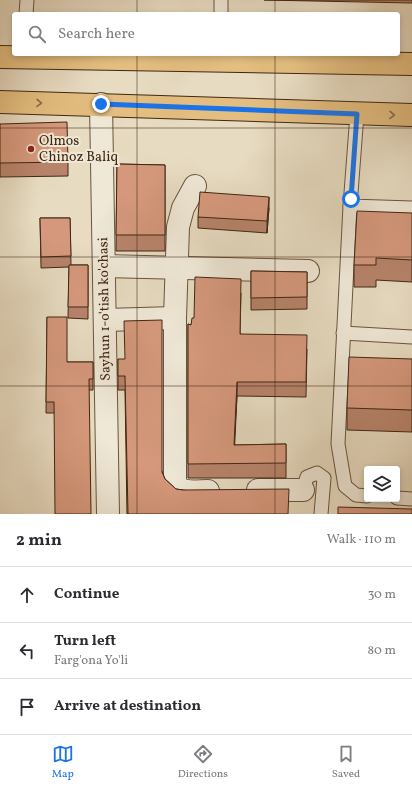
<!DOCTYPE html>
<html lang="en">
<head>
<meta charset="utf-8">
<style>
	:root { --surface:#fff; --page:#f2f2f3; --text:#2b2b33; --muted:#7c7c81; --line:#e1e1e2; --accent:#1a73e8 }
	body { margin:0; font-family:Vollkorn,serif; background:var(--page); color:var(--text) }
	.controls { position:absolute; right:12px; bottom:12px; display:grid; overflow:hidden; border-radius:4px; box-shadow:0 2px 6px #0003 }
	.controls button { width:36px; height:36px; display:grid; place-items:center; padding:0; border:0; border-bottom:1px solid var(--line); background:var(--surface); color:var(--text); font:20px sans-serif }
	.stop { position:absolute; width:12px; height:12px; margin:-9px; border:3px solid #1a73e8; border-radius:50%; background:#fff }
	.stop.end { background:#1a73e8; border-color:#fff; box-shadow:0 1px 4px #0008 }
	.list { margin:0; padding:0; list-style:none }
	h2 { display:flex; justify-content:space-between; align-items:center; height:52px; margin:0; padding:0 16px; font-size:17px }
	h2 small { font-size:13px; font-weight:400; color:var(--muted) }
	.list li { display:grid; grid-template-columns:26px 1fr auto; gap:12px; align-items:center; box-sizing:border-box; height:56px; padding:0 16px; border-top:1px solid var(--line) }
	.list b { display:block; font-size:15px; white-space:nowrap }
	.list p { margin:0; font-size:13px; white-space:nowrap; color:var(--muted) }
	.list em { font-size:13px; font-style:normal; color:var(--muted) }
	.icon { flex:none; width:22px; height:22px; fill:none; stroke:currentColor; stroke-width:2; stroke-linecap:round; stroke-linejoin:round }
	.map { position:relative; flex:none; width:412px; height:514px; overflow:hidden }
	.search { position:absolute; background:var(--surface); box-shadow:0 2px 6px #0003; left:12px; right:12px; top:12px; height:44px; display:flex; align-items:center; gap:10px; box-sizing:border-box; padding:0 14px; border-radius:4px; color:var(--muted); font-size:15px }
	.sheet { height:220px; background:var(--surface) }
	nav { display:flex; justify-content:space-around; align-items:center; box-sizing:border-box; height:56px; border-top:1px solid var(--line); background:var(--surface); font-size:11px; color:var(--muted) }
	nav a { display:grid; justify-items:center; gap:2px }
	nav .on { color:var(--accent) }
	.map>svg:first-child { display:block }
</style>
</head>
<body>
<div class="map">
<svg width="412" height="514" viewBox="0 0 412 514">
	<rect width="100%" height="100%" fill="#e7dbc1"/>
	<filter id="stains"><feTurbulence type="fractalNoise" baseFrequency=".005" numOctaves="4"/><feColorMatrix values="0 0 0 0 .2 0 0 0 0 .09 0 0 0 0 .02 0 0 0 .5 -.17"/></filter>
	<radialGradient id="worn" r=".72"><stop offset=".6" stop-color="#630" stop-opacity="0"/><stop offset="1" stop-color="#630" stop-opacity=".3"/></radialGradient>
	<g fill="none" stroke-linecap="round" stroke-linejoin="round">
		<g stroke="#6a543e" stroke-width="15">
			<g id="service">
				<polyline points="221,0 221,14"/>
				<polyline points="26,14 27,0"/>
				<polyline points="357,114 350,206 412,208"/>
				<polyline points="350,206 338,444 345,486 356,495 367,496"/>
				<polyline points="343,333 412,337"/>
				<polyline points="303,490 307,477 317,473 324,478 321,514"/>
				<polyline points="397,498 412,499"/>
			</g>
		</g>
		<g stroke="#6a543e" stroke-width="24">
			<g id="minor">
				<polyline points="101,104 108,514"/>
				<path d="M195 186 183 208 178 227 175 318V485C182 494 197 491 208 491"/>
				<polyline points="104,266 308,271"/>
				<polyline points="105,320 175,318"/>
				<polyline points="258,490 303,490"/>
			</g>
		</g>
		<g stroke="#402713" stroke-width="24">
			<g id="primary">
				<polyline points="0,57 412,64"/>
				<polyline points="0,102 412,115"/>
			</g>
		</g>
		<use href="#service" stroke="#efe8d7" stroke-width="13"/>
		<use href="#minor" stroke="#efe8d7" stroke-width="22"/>
		<use href="#primary" stroke="#e4be80" stroke-width="22"/>
	</g>
	<g fill="#b7836b" stroke="#402713">
		<polygon points="264,0 412,0 412,3"/>
		<polygon points="0,124 68,162 68,176 0,177"/>
		<polygon points="117,164 165,165 165,251 116,251"/>
		<polygon points="269,208 267,233 198,228 198,217"/>
		<polygon points="412,213 412,282 376,280 376,287 354,287 354,265"/>
		<polygon points="40,218 70,218 71,265 88,265 88,319 68,318 69,267 41,268"/>
		<polygon points="251,271 307,272 307,309 251,310"/>
		<polygon points="241,293 240,334 307,349 306,397 237,396 234,445 286,444 286,478 188,478 188,324 191,325 194,318"/>
		<polygon points="47,317 67,362 93,362 93,390 89,390 54,413 46,413"/>
		<polygon points="118,359 165,479 176,489 183,490 289,503 127,514 125,390 118,390"/>
		<polygon points="412,359 412,432 347,430 347,408"/>
	</g>
	<g fill="#956a57" stroke="#402713">
		<polygon points="269,197 269,208 267,233 267,221"/>
		<polygon points="237,382 237,396 234,460 234,445"/>
	</g>
	<g fill="#d5987c" stroke="#402713">
		<polygon points="67,122 68,162 0,163 0,124"/>
		<polygon points="117,164 165,165 165,235 116,235"/>
		<polygon points="200,192 269,197 267,221 198,217"/>
		<polygon points="357,211 412,213 412,260 376,258 376,265 354,265"/>
		<polygon points="40,218 70,218 71,256 41,257"/>
		<polygon points="69,265 88,265 88,307 68,307"/>
		<polygon points="251,271 307,272 307,297 251,298"/>
		<polygon points="195,277 241,279 240,334 307,335 306,382 237,382 234,445 286,444 286,463 188,464 188,324 191,325 192,318 194,318"/>
		<polygon points="47,317 67,317 67,362 93,362 93,379 89,379 91,514 55,514 54,402 46,402"/>
		<polygon points="162,320 162,472 165,479 176,489 183,490 289,489 288,514 128,514 125,376 118,376 118,359 125,359 124,321"/>
		<polygon points="349,357 412,359 412,410 347,408"/>
		<polygon points="338,507 412,509 412,514 338,514"/>
	</g>
	<defs><path id="oneway-chevron" d="M-2-3.5L2.5 0L-2 3.5" fill="none" stroke-width="1.6" stroke-linecap="round" stroke-linejoin="round"/></defs>
	<g stroke="#8a6b44">
		<use href="#oneway-chevron" transform="translate(39 103) rotate(1)"/>
		<use href="#oneway-chevron" transform="translate(392 115) rotate(1)"/>
	</g>
	<g fill="none" stroke-linecap="round" stroke-linejoin="round">
		<polyline stroke="#1a73e8" stroke-width="5" points="101,104 357,114 351,199"/>
	</g>
	<path fill="none" stroke="#402713" stroke-width="1" stroke-opacity="0.55" d="M137 0V14M275 0V14M137 54V514M275 54V514M0 128H412M0 257H412M0 386H412"/>
	<circle fill="#8f2418" stroke="#efe8d7" stroke-width="1.5" cx="31" cy="149" r="4"/>
	<g text-anchor="middle" dominant-baseline="central" stroke-width="4" stroke-linejoin="round" paint-order="stroke">
		<g font-size="14" fill="#402713" stroke="#efe8d7" text-anchor="start">
			<text x="39" y="141">Olmos<tspan x="39" dy="16">Chinoz Baliq</tspan></text>
		</g>
		<g font-size="14" fill="#402713" stroke="#efe8d7">
			<text transform="translate(105 309) rotate(-91)">Sayhun 1-o'tish ko'chasi</text>
		</g>
	</g>
	<rect width="100%" height="100%" filter="url(#stains)"/>
	<rect width="100%" height="100%" fill="url(#worn)"/>
</svg>
<div class="controls">
<button><svg class="icon" aria-label="layers" viewBox="0 0 24 24"><path d="M12 4l9 5-9 5-9-5zM3 14l9 5 9-5"/></svg></button>
</div>
<div class="stop" style="left:351px;top:199px"></div>
<div class="stop end" style="left:101px;top:104px"></div>
<div class="search"><svg class="icon" aria-label="search" viewBox="0 0 24 24"><circle cx="10" cy="10" r="6"/><path d="M15 15l6 6"/></svg>Search here</div>
</div>
<section class="sheet">
<h2>2 min<small>Walk · 110 m</small></h2>
<ul class="list">
<li><svg class="icon" aria-label="ahead" viewBox="0 0 24 24"><path d="M12 20V5M6 11l6-6 6 6"/></svg><div><b>Continue</b></div><em>30 m</em></li>
<li><svg class="icon" aria-label="left" viewBox="0 0 24 24"><path d="M17 20v-9H6M10 6l-5 5 5 5"/></svg><div><b>Turn left</b><p>Farg'ona Yo'li</p></div><em>80 m</em></li>
<li><svg class="icon" aria-label="arrive" viewBox="0 0 24 24"><path d="M6 21V4h12l-3 4 3 4H6"/></svg><div><b>Arrive at destination</b></div></li>
</ul>
</section>
<nav>
<a class="on"><svg class="icon" aria-label="map" viewBox="0 0 24 24"><path d="M3 6l6-2 6 2 6-2v14l-6 2-6-2-6 2zM9 4v14M15 6v14"/></svg>Map</a>
<a><svg class="icon" aria-label="directions" viewBox="0 0 24 24"><path d="M12 3l9 9-9 9-9-9zM9 14v-3h6M13 9l2 2-2 2"/></svg>Directions</a>
<a><svg class="icon" aria-label="saved" viewBox="0 0 24 24"><path d="M7 4h10v16l-5-4-5 4z"/></svg>Saved</a>
</nav>
</body>
</html>
